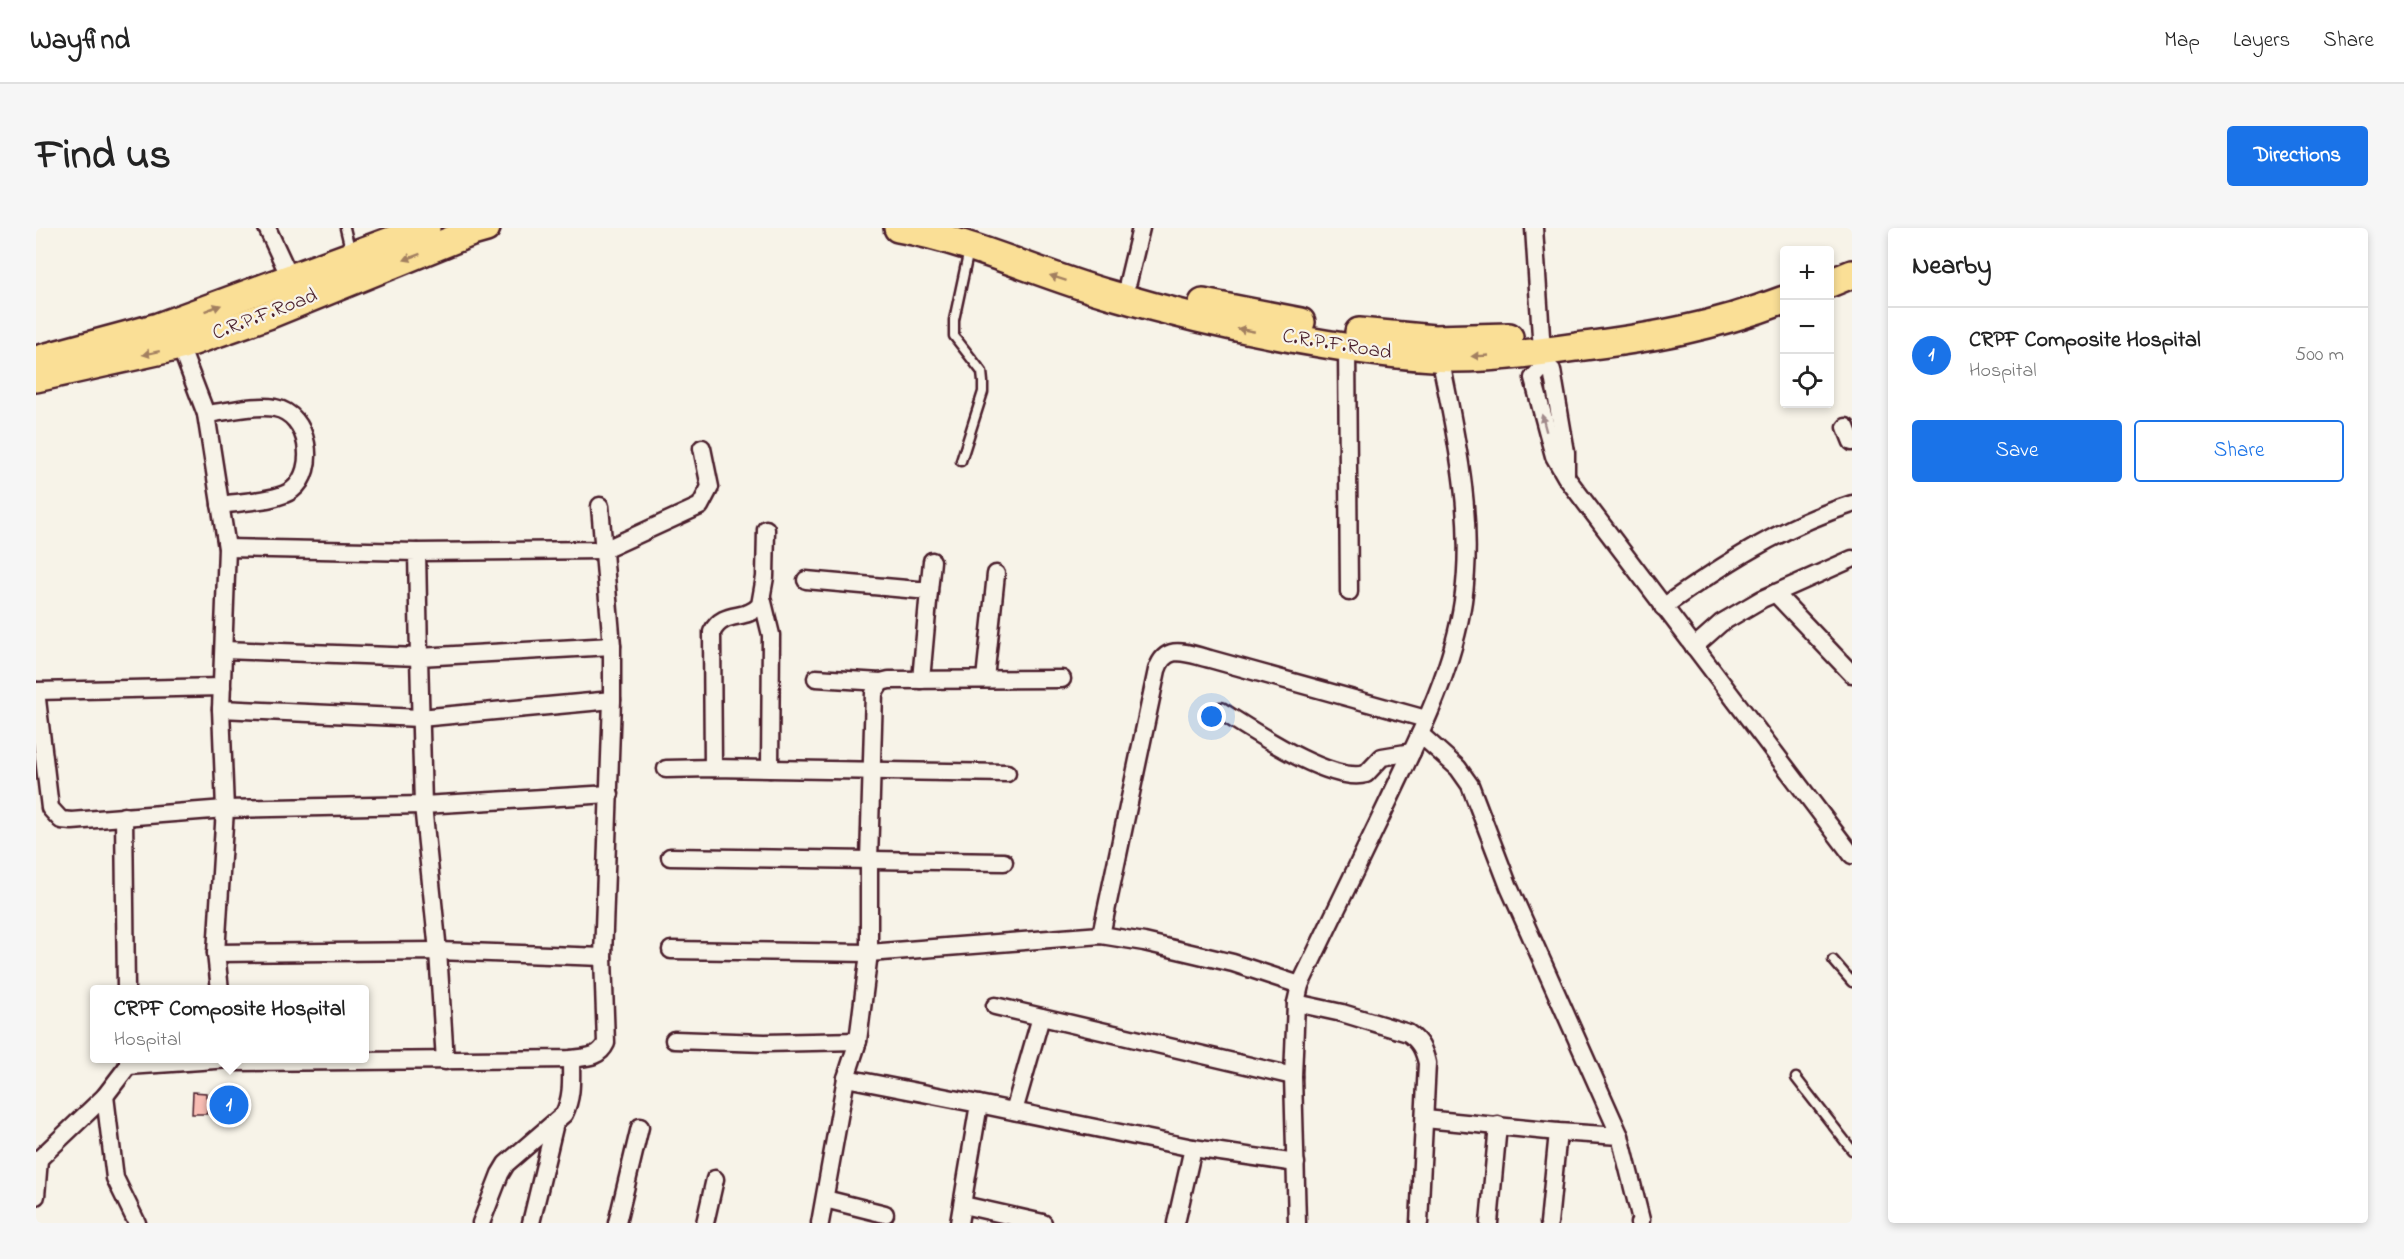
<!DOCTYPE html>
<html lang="en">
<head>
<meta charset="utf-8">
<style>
	:root { --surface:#fff; --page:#f6f6f6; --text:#222; --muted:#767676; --line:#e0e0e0; --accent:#1a73e8 }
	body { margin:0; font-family:"Indie Flower",sans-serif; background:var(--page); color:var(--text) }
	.controls { position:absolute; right:18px; top:18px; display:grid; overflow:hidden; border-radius:6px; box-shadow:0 3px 9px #0003 }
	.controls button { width:54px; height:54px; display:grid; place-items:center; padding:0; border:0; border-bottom:2px solid var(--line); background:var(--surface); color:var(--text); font:30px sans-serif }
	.you { position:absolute; left:1176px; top:489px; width:21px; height:21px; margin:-15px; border:4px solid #fff; border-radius:50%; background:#1a73e8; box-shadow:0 0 0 9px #1a73e833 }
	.badge { display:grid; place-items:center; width:39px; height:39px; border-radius:50%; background:var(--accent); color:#fff; font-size:20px; font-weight:700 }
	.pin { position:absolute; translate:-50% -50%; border:3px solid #fff; box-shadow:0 2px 6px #0006 }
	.popup { position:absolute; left:54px; top:757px; width:279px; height:78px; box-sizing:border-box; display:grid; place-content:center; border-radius:6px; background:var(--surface); filter:drop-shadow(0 2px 4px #0005); font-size:20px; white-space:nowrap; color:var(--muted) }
	.popup b { font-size:22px; color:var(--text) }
	.popup::after { content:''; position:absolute; left:50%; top:100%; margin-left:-12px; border:12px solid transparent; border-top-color:var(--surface) }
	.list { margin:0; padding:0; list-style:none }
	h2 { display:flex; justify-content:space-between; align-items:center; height:78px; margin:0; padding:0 24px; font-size:26px }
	h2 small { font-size:20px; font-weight:400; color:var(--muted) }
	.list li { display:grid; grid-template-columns:39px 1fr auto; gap:18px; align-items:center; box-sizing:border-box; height:96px; padding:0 24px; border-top:2px solid var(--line) }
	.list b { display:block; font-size:22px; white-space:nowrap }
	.list p { margin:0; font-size:20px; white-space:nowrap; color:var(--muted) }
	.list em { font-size:20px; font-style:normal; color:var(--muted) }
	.actions { display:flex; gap:12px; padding:18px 24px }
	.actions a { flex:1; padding:14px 0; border:2px solid var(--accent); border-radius:6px; text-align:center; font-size:21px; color:var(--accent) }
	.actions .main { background:var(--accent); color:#fff }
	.icon { flex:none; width:33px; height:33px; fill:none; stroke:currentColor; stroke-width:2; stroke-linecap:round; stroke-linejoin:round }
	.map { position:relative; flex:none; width:1816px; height:995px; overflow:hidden; border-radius:6px }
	header { display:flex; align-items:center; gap:36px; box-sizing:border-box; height:84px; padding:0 30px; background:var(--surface); border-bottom:2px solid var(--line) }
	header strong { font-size:28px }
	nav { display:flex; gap:33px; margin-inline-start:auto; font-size:21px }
	.intro { display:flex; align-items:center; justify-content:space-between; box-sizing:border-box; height:144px; padding:0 36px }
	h1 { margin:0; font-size:42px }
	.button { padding:15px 27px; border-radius:6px; background:var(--accent); color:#fff; font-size:21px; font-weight:700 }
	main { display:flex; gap:36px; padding:0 36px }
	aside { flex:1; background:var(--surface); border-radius:6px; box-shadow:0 3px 9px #0003 }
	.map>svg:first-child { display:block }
</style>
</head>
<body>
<header>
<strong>Wayfind</strong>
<nav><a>Map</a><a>Layers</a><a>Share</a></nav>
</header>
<div class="intro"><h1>Find us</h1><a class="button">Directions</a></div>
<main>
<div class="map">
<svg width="1816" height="995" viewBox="0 0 1816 995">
	<rect width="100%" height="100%" fill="#f7f3e8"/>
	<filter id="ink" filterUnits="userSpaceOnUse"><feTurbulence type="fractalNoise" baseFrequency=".0167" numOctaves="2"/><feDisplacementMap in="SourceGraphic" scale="12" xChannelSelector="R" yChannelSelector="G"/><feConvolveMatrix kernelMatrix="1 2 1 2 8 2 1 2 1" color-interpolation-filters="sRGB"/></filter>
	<g filter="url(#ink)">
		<polygon fill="#f8bdb4" stroke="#4a1f2b" stroke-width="1.5" points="157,864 170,865 170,869 183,869 183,865 201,866 199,887 182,887 183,882 171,882 171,886 156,886"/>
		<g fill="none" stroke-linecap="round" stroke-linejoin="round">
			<g stroke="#4a1f2b" stroke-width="13">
				<g id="lane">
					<polyline points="309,0 315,25"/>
					<polyline points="925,233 947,164 947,154 946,144 918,108 918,92 933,22"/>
					<polyline points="1797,732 1816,754"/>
					<polyline points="1760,850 1816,922"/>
				</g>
			</g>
			<g stroke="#4a1f2b" stroke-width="21">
				<g id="street">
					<polyline points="231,0 257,56"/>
					<polyline points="1498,0 1505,108 1509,137 1516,142 1530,224 1530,248"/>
					<polyline points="1092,54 1105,0"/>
					<polyline points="144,118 170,186 191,320 185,481 189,581 180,725 184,762"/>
					<polyline points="1311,120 1313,364"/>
					<polyline points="1509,137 1497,150 1518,228 1530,249 1816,627"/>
					<path d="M170 186C190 184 220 176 239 180 273 186 282 242 256 262 242 273 203 274 184 277"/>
					<polyline points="1810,199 1816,214"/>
					<polyline points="381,324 568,322 664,278 674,259 666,220"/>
					<polyline points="770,352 893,363 885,452"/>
					<polyline points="893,363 896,333"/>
					<polyline points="1739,365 1816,446"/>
					<polyline points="726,370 735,407 734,541"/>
					<path d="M1627 379C1686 337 1747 298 1816 276"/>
					<polyline points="1658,419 1685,395 1726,371 1816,331"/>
					<polyline points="188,422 383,429 381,324 191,320"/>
					<polyline points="780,450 845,454"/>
					<polyline points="949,451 960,346"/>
					<polyline points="0,463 14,580 25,592 36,593 189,581 387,577 574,566"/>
					<polyline points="0,463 186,459"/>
					<polyline points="185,481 384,490 576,472"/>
					<path d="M1185 483C1216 502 1294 556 1330 546L1346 529 1376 524"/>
					<polyline points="1384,506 1422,540 1434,557 1473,659 1584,908"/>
					<path d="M677 540 676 404C688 381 709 394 724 377L729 349 730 301"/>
					<polyline points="630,541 677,540 971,545"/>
					<polyline points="88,588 90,762"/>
					<polyline points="634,629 968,634"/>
					<path d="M1065 707 1121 442C1130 414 1152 426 1174 431L1390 491"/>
					<polyline points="635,722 833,725 1065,707 1108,714 1197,735 1264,757"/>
					<polyline points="180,725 402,723 567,729"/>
					<path d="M1260 775 1306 785 1372 805C1384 813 1388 822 1391 835L1383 995"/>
					<polyline points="959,778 1257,848"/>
					<polyline points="638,812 729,815 822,813"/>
					<polyline points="92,830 92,838 194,831"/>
					<path d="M194 830 200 834 535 831C550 829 563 830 570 815L567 729 576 472V418L564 278"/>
					<polyline points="409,833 402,723 387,577 383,429 576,418"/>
					<polyline points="69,868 79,950 101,995"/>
					<polyline points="943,876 1157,920 1260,935"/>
					<polyline points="978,883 1005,789"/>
					<polyline points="1389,891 1522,904 1584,908 1605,992 1603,995"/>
					<polyline points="0,931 3,931 69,868 92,838"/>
					<polyline points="0,968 3,931"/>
					<polyline points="789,971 849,986"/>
					<polyline points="927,977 1007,995"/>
					<path d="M445 995 464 946 470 936 528 886C537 868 535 850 535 831"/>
					<polyline points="495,995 519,895"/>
					<polyline points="581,995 604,899"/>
					<polyline points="669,995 679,951"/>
					<polyline points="784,995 810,850"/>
					<polyline points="923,995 943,876 810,850 822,813 833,725 833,632 838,465 845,454 853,452 1026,451"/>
					<polyline points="1140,995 1157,920"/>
					<path d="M1261 995 1257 848 1260 775 1264 757C1294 695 1323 634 1353 572 1383 509 1417 442 1427 373 1439 291 1420 208 1404 129"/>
					<polyline points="1453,995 1462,897"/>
					<polyline points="1513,995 1522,904"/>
				</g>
			</g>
			<g stroke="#4a1f2b" stroke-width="32">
				<g id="primary">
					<path d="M862 0C936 13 1004 47 1076 67 1147 88 1217 104 1289 116 1331 123 1374 129 1417 130 1458 130 1499 125 1540 119 1615 110 1677 99 1748 72"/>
					<polyline points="1794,55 1816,46"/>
					<polyline points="1167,75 1265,94"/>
					<polyline points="1323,104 1398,111 1473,109"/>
					<polyline points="0,132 122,99 390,0"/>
					<polyline points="0,150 144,118 232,87 436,4 450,0"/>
				</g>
			</g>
			<use href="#lane" stroke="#f7f3e8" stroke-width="8"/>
			<use href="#street" stroke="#f7f3e8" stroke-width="16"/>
			<use href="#primary" stroke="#fadf96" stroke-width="27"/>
		</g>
		<defs><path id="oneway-solid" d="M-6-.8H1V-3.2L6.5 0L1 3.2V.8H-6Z" transform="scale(1.5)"/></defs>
		<g fill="#a27f60">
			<use href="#oneway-solid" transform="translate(376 29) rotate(159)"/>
			<use href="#oneway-solid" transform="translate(1022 50) rotate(-162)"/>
			<use href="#oneway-solid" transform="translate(177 80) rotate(-20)"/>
			<use href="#oneway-solid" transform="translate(1210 102) rotate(-169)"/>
			<use href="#oneway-solid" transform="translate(115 125) rotate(168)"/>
			<use href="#oneway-solid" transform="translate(1444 128) rotate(177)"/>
		</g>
		<use fill="#a0898a" href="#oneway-solid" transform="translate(1508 195) rotate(-105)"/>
	</g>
	<g text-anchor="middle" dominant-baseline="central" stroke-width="4.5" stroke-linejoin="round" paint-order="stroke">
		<g font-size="21" fill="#4a1f2b" stroke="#f7f3e8">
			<text transform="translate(229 87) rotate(-21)">C.R.P.F.Road</text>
			<text transform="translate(1301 117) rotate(9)">C.R.P.F.Road</text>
		</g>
	</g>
</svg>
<div class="controls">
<button>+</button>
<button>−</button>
<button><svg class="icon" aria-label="locate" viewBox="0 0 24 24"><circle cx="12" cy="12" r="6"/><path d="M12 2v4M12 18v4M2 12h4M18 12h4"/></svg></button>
</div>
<div class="you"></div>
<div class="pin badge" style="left:193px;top:877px">1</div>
<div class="popup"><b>CRPF Composite Hospital</b>Hospital</div>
</div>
<aside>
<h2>Nearby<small></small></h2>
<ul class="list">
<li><span class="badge">1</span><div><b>CRPF Composite Hospital</b><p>Hospital</p></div><em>500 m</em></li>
</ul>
<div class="actions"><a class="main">Save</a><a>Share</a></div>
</aside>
</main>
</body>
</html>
